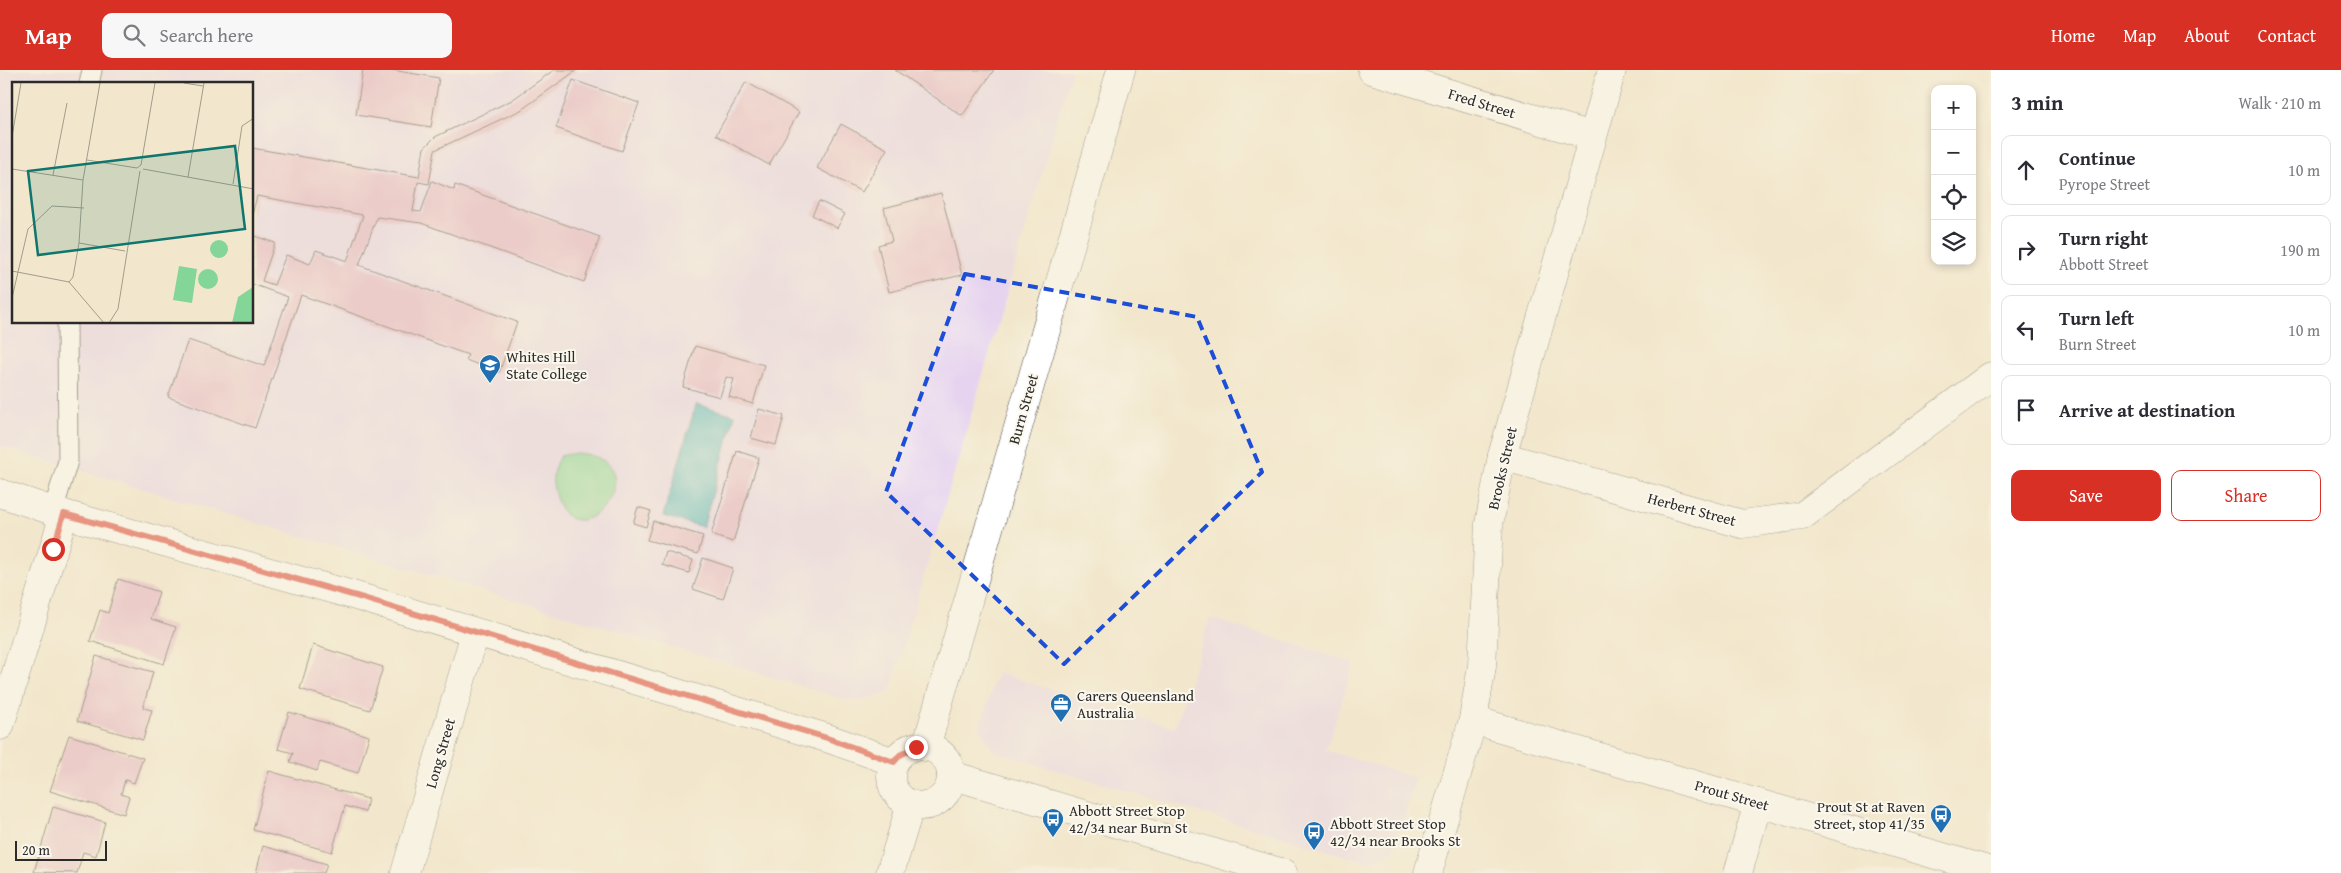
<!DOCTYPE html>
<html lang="en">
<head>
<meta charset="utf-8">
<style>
	:root { --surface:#fff; --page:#f7f7f7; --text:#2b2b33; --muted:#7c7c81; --line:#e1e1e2; --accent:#d93025 }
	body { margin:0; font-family:"Gentium Book Plus",serif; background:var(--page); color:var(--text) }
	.controls { position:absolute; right:15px; top:15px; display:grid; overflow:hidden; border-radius:10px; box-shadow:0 2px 8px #0003 }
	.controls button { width:45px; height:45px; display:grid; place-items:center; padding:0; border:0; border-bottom:1px solid var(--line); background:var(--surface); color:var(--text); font:25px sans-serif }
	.scale { position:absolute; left:15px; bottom:12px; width:92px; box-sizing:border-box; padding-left:5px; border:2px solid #2b2b2b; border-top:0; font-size:14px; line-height:18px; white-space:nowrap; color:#2b2b2b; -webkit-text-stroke:4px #fbf7ec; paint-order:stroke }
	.stop { position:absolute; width:15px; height:15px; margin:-11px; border:4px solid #d93025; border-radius:50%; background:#fff }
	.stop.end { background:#d93025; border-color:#fff; box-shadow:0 1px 5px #0008 }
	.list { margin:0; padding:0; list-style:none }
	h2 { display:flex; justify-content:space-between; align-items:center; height:65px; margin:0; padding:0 20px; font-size:21px }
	h2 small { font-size:16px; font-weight:400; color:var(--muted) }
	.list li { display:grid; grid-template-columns:32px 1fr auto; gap:15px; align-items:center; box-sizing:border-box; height:70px; margin:0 10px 10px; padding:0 10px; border:1px solid var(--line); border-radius:10px }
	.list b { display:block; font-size:19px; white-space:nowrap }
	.list p { margin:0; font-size:16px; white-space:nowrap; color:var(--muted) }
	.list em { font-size:16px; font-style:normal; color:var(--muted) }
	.actions { display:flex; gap:10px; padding:15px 20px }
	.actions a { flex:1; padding:11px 0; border:1px solid var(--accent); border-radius:10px; text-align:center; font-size:18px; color:var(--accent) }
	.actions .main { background:var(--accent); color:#fff }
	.icon { flex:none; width:28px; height:28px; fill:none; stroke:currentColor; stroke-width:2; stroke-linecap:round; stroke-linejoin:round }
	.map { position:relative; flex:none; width:1991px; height:803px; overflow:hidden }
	header { display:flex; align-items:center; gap:30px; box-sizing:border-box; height:70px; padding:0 25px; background:var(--accent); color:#fff }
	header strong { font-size:24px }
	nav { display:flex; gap:28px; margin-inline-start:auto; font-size:18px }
	.search { width:350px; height:45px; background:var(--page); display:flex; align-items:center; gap:12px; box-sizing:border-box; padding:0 18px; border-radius:10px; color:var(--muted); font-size:19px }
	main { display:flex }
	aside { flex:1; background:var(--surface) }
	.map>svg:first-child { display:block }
</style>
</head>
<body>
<header>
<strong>Map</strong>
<div class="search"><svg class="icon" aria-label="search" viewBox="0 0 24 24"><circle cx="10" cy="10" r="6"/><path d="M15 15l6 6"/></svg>Search here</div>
<nav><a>Home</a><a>Map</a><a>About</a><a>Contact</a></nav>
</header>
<main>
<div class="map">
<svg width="1991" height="803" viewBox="0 0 1991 803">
	<rect width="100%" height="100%" fill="#fbf7ec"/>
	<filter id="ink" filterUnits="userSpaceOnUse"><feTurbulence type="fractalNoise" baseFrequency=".02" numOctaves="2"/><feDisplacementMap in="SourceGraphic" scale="10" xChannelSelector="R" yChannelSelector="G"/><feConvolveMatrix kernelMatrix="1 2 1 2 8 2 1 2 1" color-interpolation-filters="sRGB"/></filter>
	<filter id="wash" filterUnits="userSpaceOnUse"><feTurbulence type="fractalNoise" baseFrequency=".0096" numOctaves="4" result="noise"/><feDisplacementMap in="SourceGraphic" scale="20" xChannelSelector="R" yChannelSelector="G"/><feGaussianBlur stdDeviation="1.12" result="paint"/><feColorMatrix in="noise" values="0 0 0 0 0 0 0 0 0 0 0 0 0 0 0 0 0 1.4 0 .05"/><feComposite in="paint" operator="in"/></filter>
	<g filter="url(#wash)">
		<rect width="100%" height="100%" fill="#f2e7cc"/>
		<g fill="#e6d3f0" fill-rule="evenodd">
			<path d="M0 0H1072L890 622 855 632 0 376ZM14 14H252V252H14Z"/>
			<polygon points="1210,548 1354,593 1326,680 1416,708 1394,779 1370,793 993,681 980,657 997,603 1175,658"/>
		</g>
		<path fill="#83d697" stroke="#578061" d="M576 383C663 389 579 493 557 430 551 414 551 401 560 386Z"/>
		<polygon fill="#43b2be" stroke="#376e74" points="696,334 735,345 703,457 663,446"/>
		<g id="blocks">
			<g fill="#e3acc6">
				<polygon points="363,0 392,0 439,8 431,57 356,45"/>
				<polygon points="554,0 577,0 521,40 435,80 429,114 418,112 413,141 421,142 432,111 454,120 455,115 600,167 584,212 421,153 377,147 359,195 517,252 499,303 466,290 468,285 301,225 255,358 168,327 188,270 264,296 288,227 252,214 252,165 275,173 262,211 274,215 286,185 310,194 316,180 347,191 363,145 257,126 252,145 252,78 419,107 424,78 435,67 512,30"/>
				<polygon points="895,0 994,0 962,46"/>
				<polygon points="573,10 639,33 622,81 556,58"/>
				<polygon points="746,12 799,42 769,95 716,65"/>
				<polygon points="841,54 887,79 862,122 817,98"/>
				<polygon points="941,123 962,205 889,222 878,175 892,171 884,138"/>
				<polygon points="819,131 845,144 837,158 812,145"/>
				<polygon points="695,276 764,295 753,334 729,327 734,309 726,307 720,327 683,317"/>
				<polygon points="759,339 784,346 776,375 751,368"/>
				<polygon points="737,381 759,388 733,472 711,465"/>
				<polygon points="638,437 651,441 646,457 633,453"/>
				<polygon points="653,451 703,466 698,484 647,470"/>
				<polygon points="666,482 693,490 689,503 662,495"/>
				<polygon points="703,488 733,498 723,529 693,519"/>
				<polygon points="118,509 159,522 151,549 176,557 164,594 90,571 100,540 108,543"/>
				<polygon points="313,575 383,597 370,640 300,619"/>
				<polygon points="96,586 153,602 143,638 152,640 143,670 77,651"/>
				<polygon points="289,642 369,666 358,703 320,692 317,701 290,692 293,683 278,679"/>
				<polygon points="69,665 143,688 134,713 125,710 121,724 129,727 124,744 50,721"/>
				<polygon points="269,701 368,729 365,742 345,736 332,782 253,760"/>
				<polygon points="53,737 105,752 96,786 83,782 77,803 34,802"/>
				<polygon points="263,776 327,794 324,803 256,803"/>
			</g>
		</g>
	</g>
	<g filter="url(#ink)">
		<use href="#blocks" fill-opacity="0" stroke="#494743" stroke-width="1"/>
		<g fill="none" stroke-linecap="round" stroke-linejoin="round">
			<g stroke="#494743" stroke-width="21">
				<g id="lane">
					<polyline points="89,14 92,0"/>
					<polyline points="53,441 68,391 67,252"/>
				</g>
			</g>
			<g stroke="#494743" stroke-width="29">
				<g id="street">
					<polyline points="1372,0 1592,66"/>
					<polyline points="1502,386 1742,454 1802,446 1991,306"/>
					<polyline points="0,423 53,441 356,526 827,668 894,692"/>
					<polyline points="1473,650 1991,801"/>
					<polyline points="0,656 64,444"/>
					<circle cx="921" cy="706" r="30"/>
					<polyline points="926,677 1121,0"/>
					<polyline points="951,705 1283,803"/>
					<polyline points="405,803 475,563"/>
					<polyline points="890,803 911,734"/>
					<polyline points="1428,803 1473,650 1482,596 1489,454 1502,386 1612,0"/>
					<polyline points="1738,803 1758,733"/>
				</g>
			</g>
			<use href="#lane" stroke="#fff" stroke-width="19"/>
			<use href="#street" stroke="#fff" stroke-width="28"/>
		</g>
	</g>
	<g fill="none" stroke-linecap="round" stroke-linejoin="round" filter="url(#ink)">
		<polyline stroke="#d93025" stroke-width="6" points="53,479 64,444 356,526 827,668 894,692 900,685 916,677"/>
	</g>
	<path d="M0 0H1991V803H0ZM965 204 1197 247 1262 402 1064 594 886 422Z" fill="#f2e7cc" fill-opacity=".55" fill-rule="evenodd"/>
	<path fill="none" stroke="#1d4ed8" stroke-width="4" stroke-dasharray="10 6" stroke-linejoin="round" d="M965 204 1197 247 1262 402 1064 594 886 422Z"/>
	<defs>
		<g id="school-pin" transform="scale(1.125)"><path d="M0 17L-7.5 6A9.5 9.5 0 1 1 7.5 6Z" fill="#1f6fb2" stroke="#fbf7ec"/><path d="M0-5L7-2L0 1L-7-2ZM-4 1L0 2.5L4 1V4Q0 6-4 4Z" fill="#fff"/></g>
		<g id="office-pin" transform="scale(1.125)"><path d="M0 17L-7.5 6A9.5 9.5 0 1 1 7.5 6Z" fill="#1f6fb2" stroke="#fbf7ec"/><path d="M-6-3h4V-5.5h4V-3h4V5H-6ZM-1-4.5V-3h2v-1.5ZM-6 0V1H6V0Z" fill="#fff"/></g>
		<g id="bus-pin" transform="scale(1.125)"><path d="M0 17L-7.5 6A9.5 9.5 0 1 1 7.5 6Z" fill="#1f6fb2" stroke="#fbf7ec"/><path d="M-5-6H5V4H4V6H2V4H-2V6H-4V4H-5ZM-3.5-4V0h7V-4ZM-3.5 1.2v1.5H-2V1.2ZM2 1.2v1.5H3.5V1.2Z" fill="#fff"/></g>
	</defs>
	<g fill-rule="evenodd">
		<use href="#school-pin" x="490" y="295"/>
		<use href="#office-pin" x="1061" y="634"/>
		<use href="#bus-pin" x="1941" y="745"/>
		<use href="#bus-pin" x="1053" y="749"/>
		<use href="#bus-pin" x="1314" y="762"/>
	</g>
	<g text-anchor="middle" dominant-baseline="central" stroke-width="4" stroke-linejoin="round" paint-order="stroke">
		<g font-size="15" fill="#2b2b2b" stroke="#fbf7ec">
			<text transform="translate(1482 33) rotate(17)">Fred Street</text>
			<text transform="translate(1023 339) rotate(-74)">Burn Street</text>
			<text transform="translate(1502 398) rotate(-77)">Brooks Street</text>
			<text transform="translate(1692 439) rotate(15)">Herbert Street</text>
			<text transform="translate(440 683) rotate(-74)">Long Street</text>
			<text transform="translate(1732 725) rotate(16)">Prout Street</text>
		</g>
		<g font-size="15" fill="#2b2b2b" stroke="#fbf7ec" text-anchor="start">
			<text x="506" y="286">Whites Hill<tspan x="506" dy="17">State College</tspan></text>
			<text x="1077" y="625">Carers Queensland<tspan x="1077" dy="17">Australia</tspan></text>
			<text x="1925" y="736" text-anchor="end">Prout St at Raven<tspan x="1925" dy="17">Street, stop 41/35</tspan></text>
			<text x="1069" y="740">Abbott Street Stop<tspan x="1069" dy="17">42/34 near Burn St</tspan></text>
			<text x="1330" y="753">Abbott Street Stop<tspan x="1330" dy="17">42/34 near Brooks St</tspan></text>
		</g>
	</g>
	<g transform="translate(12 12)">
		<rect width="241" height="241" fill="#f2e7cc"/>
		<path d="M198 167a9 9 0 1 1 18 0a9 9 0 1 1-18 0ZM167 184 185 187 180 221 161 218ZM186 197a10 10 0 1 1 20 0a10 10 0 1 1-20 0ZM241 205V241H220L226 215Z" fill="#83d697"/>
		<path fill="none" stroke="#a29c8c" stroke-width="1" d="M172 1 191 4M0 55 9 1M75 78 125 86M125 86 129 83 143 1M0 87 71 98M131 87 242 107M41 93 55 21M176 95 192 1M221 102 230 44 242 36M67 161 113 169M0 189 57 200 92 241M57 200 61 195 67 161 71 98 88 1M0 216 16 147 40 124 72 126M97 241 106 227 128 89"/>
		<path fill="#0f766e" fill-opacity="0.15" stroke="#0f766e" stroke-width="2.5" d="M223 64 233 147 26 173 16 89Z"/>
		<rect width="241" height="241" fill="none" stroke="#2b2b2b" stroke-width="2.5"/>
	</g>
</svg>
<div class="controls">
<button>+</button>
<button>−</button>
<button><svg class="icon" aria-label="locate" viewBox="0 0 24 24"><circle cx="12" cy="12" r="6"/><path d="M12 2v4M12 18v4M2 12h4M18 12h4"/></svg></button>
<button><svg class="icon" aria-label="layers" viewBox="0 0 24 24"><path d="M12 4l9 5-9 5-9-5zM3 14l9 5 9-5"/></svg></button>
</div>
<div class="scale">20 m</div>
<div class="stop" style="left:53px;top:479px"></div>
<div class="stop end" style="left:916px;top:677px"></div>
</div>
<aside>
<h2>3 min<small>Walk · 210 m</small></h2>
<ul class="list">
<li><svg class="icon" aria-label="ahead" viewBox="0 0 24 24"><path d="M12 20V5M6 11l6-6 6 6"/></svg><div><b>Continue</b><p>Pyrope Street</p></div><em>10 m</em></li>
<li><svg class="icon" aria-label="right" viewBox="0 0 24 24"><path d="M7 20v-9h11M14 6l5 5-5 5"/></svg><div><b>Turn right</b><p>Abbott Street</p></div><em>190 m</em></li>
<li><svg class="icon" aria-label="left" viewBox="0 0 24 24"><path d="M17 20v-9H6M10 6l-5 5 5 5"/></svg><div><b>Turn left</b><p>Burn Street</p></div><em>10 m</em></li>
<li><svg class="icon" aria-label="arrive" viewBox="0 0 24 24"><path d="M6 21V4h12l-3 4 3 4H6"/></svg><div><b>Arrive at destination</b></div></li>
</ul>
<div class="actions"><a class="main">Save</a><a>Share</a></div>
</aside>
</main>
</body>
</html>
